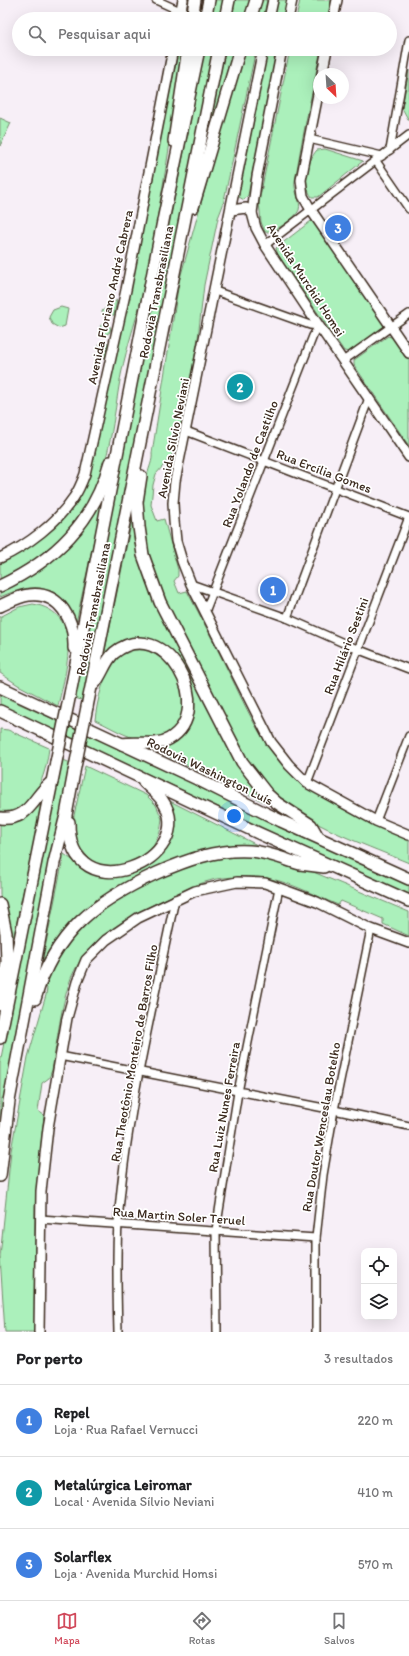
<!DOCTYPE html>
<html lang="pt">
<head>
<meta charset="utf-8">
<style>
	:root { --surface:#fff; --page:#f6f6f6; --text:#202124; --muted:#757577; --line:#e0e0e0; --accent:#d1495b }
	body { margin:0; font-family:Itim,sans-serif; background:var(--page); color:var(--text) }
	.controls { position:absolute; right:12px; bottom:12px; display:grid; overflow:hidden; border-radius:8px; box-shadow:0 4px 16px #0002 }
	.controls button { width:36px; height:36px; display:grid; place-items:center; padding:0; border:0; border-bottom:1px solid var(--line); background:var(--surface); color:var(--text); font:20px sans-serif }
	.compass { position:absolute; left:313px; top:68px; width:36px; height:36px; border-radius:50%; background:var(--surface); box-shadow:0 4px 16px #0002; rotate:155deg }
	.you { position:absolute; left:234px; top:816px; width:14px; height:14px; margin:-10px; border:3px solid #fff; border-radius:50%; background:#1a73e8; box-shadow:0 0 0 6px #1a73e833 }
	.badge { display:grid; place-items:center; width:26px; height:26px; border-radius:50%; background:var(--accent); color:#fff; font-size:13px; font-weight:700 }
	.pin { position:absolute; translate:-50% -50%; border:2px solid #fff; box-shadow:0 1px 4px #0006 }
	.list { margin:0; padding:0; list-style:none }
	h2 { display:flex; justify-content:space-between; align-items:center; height:52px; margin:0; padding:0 16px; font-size:17px }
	h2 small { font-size:13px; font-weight:400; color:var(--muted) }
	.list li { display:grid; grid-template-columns:26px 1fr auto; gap:12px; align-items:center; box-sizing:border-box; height:72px; padding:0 16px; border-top:1px solid var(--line) }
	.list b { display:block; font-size:15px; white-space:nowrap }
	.list p { margin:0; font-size:13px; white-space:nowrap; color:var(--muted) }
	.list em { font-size:13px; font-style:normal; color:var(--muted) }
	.icon { flex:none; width:22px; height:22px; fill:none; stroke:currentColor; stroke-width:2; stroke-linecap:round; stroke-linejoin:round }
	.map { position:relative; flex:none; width:409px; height:1332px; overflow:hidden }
	.search { position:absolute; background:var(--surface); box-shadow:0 4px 16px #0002; left:12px; right:12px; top:12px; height:44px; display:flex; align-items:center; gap:10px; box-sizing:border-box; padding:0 14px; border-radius:22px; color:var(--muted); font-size:15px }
	.sheet { height:268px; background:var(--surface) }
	nav { display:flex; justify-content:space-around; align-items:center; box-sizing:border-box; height:56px; border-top:1px solid var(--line); background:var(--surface); font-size:11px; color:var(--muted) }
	nav a { display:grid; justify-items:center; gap:2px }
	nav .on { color:var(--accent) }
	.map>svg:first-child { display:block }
</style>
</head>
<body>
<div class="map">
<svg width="409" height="1332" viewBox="0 0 409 1332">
	<rect width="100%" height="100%" fill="#f7eff7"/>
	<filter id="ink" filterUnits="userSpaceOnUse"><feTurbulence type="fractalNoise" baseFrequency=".025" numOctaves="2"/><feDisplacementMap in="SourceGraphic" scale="8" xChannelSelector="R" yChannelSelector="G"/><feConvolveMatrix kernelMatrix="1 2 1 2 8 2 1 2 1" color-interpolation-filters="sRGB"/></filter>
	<g filter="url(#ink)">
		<g fill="#abf0bb" stroke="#738d6c">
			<polygon points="215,0 223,0 219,19 211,19"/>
			<polygon points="235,0 252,0 246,19 231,19"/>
			<polygon points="259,0 267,0 263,19 253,19"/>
			<polygon points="278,0 287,0 283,19 274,19"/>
			<polygon points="300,0 331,0 327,19 296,19"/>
			<path d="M179 49H184C173 128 160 207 145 285 138 315 127 345 121 375 113 417 111 463 89 501 68 538 38 560 0 579V562L79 495 139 235Z"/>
			<polygon points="205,49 213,49 84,701 75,698 83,647"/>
			<polygon points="225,49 237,49 208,136"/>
			<path d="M244 49H256L223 205 218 218 204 285 198 338 184 415 177 443 170 458 156 474 153 485 151 505 157 521 164 519 178 570V576L174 581 179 593 187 591C202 619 216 646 230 675 245 705 259 738 282 764 308 795 371 825 409 840V863C371 847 315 828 284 802 247 771 228 723 206 681 181 631 151 583 144 527 142 510 143 493 147 476 149 467 153 461 152 453L179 282Z"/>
			<polygon points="268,49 277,49 248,195 244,200 239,197 239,193"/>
			<path d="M290 49H321C312 93 302 137 295 181 293 191 302 201 299 210 296 218 272 234 265 232L261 222 259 202Z"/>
			<polygon points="409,70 409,119 408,119 402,108"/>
			<polygon points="0,118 11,123 0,146"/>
			<path d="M325 149 363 161 318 197H312C302 185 307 161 317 150Z"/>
			<polygon points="311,221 314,223 384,322 385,327 349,352 344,351 278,255 276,248"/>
			<polygon points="117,300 114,315 108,316 103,314 102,311"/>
			<polygon points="61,307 68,309 65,326 59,328 52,324 49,317 53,310"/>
			<circle cx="105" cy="329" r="5.5"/>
			<polygon points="388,336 394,338 409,359 409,446 354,365 354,360"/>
			<polygon points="102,341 108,343 105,358 99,345"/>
			<path d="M103 498 76 623C55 585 40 580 0 597V589L84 527Z"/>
			<path d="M133 515 179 648 275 807 157 751C208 724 197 702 176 658L125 643 104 655Z"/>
			<path d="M33 604C85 613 66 670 58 706L18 685 0 673V617L19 607Z"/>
			<path d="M134 650C139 650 147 649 152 651 171 660 186 689 184 710 181 734 151 743 131 737 119 733 107 725 95 720 97 700 104 673 117 658 121 655 129 652 134 650Z"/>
			<path d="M0 695 192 782 311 840 409 885V896C273 833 137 768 0 706Z"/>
			<path d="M0 729 8 730 49 748C46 775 34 815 0 811Z"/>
			<polygon points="63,760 71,763 12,1055 0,1129 0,1063 60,762"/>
			<polygon points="85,766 146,795 156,805 162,819 160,832 154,845 146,854 134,861 117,867 93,863 73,840 73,820"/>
			<path d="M166 799 261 847 213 849 101 898 41 968 64 854C73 860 82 868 92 873 116 885 155 869 167 845 170 840 166 808 166 799Z"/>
			<path d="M42 804 10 954 0 895V822C18 824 29 815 42 804Z"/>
			<path d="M249 854 299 866 409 912V936L383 924V919L341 901 338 905C313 895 286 879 258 877 244 876 229 877 216 879 199 883 185 890 170 897 132 914 88 937 71 978 61 1004 57 1042 52 1070L49 1078 42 1083 38 1111 44 1115 35 1207 34 1332H5L0 1257 11 1151 28 1057 46 995 47 988 45 986 53 966 78 927 119 895 204 857Z"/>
		</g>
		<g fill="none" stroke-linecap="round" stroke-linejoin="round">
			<g stroke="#3b2a1e" stroke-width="10">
				<g id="minor">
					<polyline points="156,0 180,11"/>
					<polyline points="309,139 382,156"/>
					<polyline points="390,150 409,40"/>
					<polyline points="376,161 409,209"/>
					<polyline points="265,245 409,135"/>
					<polyline points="343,361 409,314"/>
					<polyline points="186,431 409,517 307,783"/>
					<polyline points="191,584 287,618 357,649 409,669"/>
					<polyline points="205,612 313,336 319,326 310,325 215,291"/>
					<polyline points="287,618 369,398"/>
					<polyline points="376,821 409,736"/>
					<polyline points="60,1056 334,1110 409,1126"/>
					<polyline points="40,1219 316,1238"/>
					<path d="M118 1332C117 1296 116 1259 118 1223 126 1114 153 1006 175 899"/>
					<polyline points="217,1332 216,1230 238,1092 279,888"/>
					<polyline points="316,1332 316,1238 323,1175 334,1110 371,929"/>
				</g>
			</g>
			<g stroke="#3b2a1e" stroke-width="12">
				<g id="major">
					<polyline points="179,19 183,0"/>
					<polyline points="269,19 273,0"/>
					<polyline points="288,19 292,0"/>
					<polyline points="333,19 337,0"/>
					<polyline points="263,49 175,481 173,503 174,521 176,541 182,561 191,584 271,742 289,765 307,783 376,821 409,835"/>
					<polyline points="282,49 257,176 252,213 256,228 265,245 319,326 409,457"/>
					<polyline points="322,74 327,49"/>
					<polyline points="319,89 301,180 303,196 311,210 409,353"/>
					<polyline points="231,210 246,208 252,213"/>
					<path d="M0 558C28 545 57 523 74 497 79 490 82 482 85 474L126 290 173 49"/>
					<polyline points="39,1332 41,1191 48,1128 67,1018 77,982 86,960 106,940 138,918 195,891 237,882 265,883 279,888 317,902 371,929 409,943"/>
				</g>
			</g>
			<g stroke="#3b2a1e" stroke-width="14">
				<g id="highway">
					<polyline points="192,19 195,0"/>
					<polyline points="205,19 209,0"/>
					<polyline points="225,19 229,0"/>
					<polyline points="250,19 256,0"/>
					<polyline points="174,141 188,49"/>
					<polyline points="193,207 240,49"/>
					<polyline points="141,476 137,502 139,527 143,555 160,602 242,762 267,794 277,803 311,825 318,837"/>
					<path d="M0 586C55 560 94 522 110 462"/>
					<path d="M0 606C9 602 19 596 29 595 60 591 75 621 74 648"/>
					<path d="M94 684C102 675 105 661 114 653 164 612 219 710 169 739 155 747 138 741 122 744"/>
					<polyline points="0,687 197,779 281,821 409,879"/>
					<polyline points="70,694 164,216 199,49"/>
					<polyline points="87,707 219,49"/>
					<polyline points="0,711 258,833 409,901"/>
					<path d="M0 818C31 821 33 795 52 782"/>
					<path d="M69 822C68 915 203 859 162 800 157 793 150 788 144 782"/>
					<polyline points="0,904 6,933 7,962 1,1005"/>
					<path d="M35 999C54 932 96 901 157 873 187 860 216 849 250 851 268 852 283 859 300 864 308 865 316 866 324 867"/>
					<polyline points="0,1038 56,762"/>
					<polyline points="0,1176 9,1101 54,863 66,815 74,772"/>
				</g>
			</g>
			<use href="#minor" stroke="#fff" stroke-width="7"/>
			<use href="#major" stroke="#fff" stroke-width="9"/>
			<use href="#highway" stroke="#fff" stroke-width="11"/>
			<g stroke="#3b2a1e" stroke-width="14" stroke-linecap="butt">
				<g id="highway-bridge">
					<polyline points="56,762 70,694"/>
					<polyline points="74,772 87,707"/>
				</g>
			</g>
			<use href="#highway-bridge" stroke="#fff" stroke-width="11"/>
		</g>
	</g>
	<g text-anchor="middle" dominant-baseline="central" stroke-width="3.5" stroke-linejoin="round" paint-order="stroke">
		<g font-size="13" fill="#3b2a1e" stroke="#fff">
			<text transform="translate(306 280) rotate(57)">Avenida Murchid Homsi</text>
			<text transform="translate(156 292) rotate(-79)">Rodovia Transbrasiliana</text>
			<text transform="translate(110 297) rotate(-78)">Avenida Floriano André Cabrera</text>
			<text transform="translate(173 438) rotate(-79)">Avenida Sílvio Neviani</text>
			<text transform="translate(250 464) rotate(-69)">Rua Yolando de Castilho</text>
			<text transform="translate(324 471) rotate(21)">Rua Ercília Gomes</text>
			<text transform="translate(93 609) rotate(-79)">Rodovia Transbrasiliana</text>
			<text transform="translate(346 646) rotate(-69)">Rua Hilário Sestini</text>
			<text transform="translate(210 771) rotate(26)">Rodovia Washington Luís</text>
			<text transform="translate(134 1053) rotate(-80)">Rua Theotônio Monteiro de Barros Filho</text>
			<text transform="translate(224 1107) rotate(-80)">Rua Luiz Nunes Ferreira</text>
			<text transform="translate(321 1127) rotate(-80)">Rua Doutor Wenceslau Botelho</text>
			<text transform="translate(179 1216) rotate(4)">Rua Martin Soler Teruel</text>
		</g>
	</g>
</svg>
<div class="controls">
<button><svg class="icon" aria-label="locate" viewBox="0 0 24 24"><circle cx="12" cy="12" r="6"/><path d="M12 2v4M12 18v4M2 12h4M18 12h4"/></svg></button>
<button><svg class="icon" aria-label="layers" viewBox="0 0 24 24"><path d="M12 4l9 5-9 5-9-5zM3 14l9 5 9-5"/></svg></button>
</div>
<svg class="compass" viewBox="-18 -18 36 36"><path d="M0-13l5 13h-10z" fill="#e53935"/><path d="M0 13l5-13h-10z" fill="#757577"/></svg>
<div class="you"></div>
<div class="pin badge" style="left:273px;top:590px;background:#3f7fe0">1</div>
<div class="pin badge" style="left:240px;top:387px;background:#0f9aa8">2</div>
<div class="pin badge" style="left:338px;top:228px;background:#3f7fe0">3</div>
<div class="search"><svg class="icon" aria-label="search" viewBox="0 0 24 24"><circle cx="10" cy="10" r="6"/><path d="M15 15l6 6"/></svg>Pesquisar aqui</div>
</div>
<section class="sheet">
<h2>Por perto<small>3 resultados</small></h2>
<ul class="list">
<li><span class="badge" style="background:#3f7fe0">1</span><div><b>Repel</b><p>Loja · Rua Rafael Vernucci</p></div><em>220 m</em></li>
<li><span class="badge" style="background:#0f9aa8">2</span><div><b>Metalúrgica Leiromar</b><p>Local · Avenida Sílvio Neviani</p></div><em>410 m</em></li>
<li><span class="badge" style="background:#3f7fe0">3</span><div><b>Solarflex</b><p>Loja · Avenida Murchid Homsi</p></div><em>570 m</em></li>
</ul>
</section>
<nav>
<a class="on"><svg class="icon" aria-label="map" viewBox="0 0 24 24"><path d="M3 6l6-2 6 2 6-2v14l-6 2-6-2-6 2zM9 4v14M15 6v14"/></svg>Mapa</a>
<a><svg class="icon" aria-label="directions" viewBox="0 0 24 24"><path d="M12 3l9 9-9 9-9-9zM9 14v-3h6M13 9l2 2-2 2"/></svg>Rotas</a>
<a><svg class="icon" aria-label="saved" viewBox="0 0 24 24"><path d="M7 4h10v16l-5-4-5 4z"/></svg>Salvos</a>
</nav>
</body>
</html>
